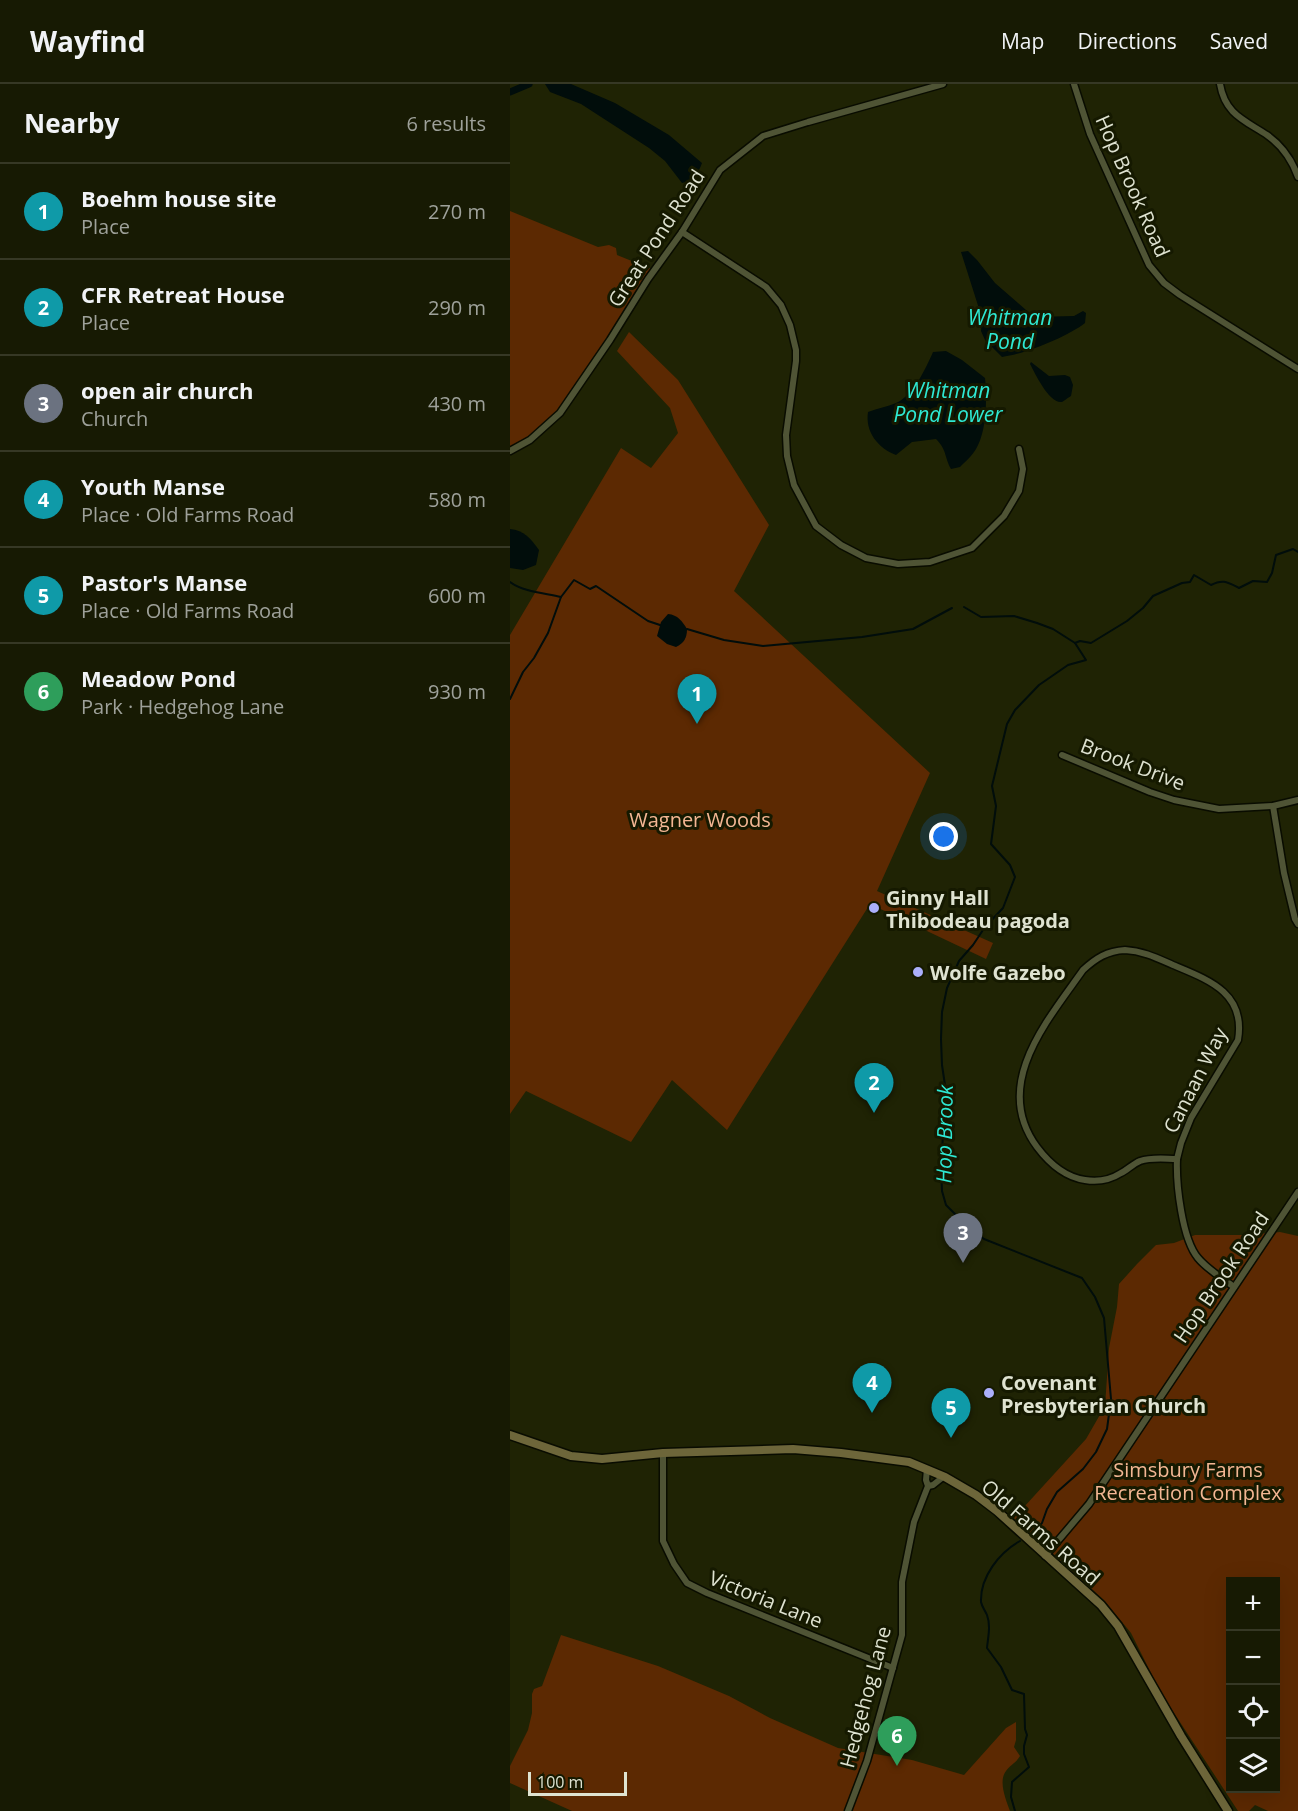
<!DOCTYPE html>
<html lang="en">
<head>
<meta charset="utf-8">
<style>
	:root { --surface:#171a03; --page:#20230d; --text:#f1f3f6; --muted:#9ea19a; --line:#363825; --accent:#b45309 }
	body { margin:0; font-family:"Open Sans",sans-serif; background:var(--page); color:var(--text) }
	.controls { position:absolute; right:18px; bottom:18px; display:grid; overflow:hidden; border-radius:0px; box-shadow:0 6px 24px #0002 }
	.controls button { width:54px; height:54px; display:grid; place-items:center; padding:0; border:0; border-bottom:2px solid var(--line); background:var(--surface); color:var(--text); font:30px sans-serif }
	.scale { position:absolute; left:18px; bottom:15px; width:99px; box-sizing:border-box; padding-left:6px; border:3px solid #dfe3d1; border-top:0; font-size:16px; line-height:21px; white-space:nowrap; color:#dfe3d1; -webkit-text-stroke:4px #151900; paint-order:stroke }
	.you { position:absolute; left:434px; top:753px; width:21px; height:21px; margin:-15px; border:4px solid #fff; border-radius:50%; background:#1a73e8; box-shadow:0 0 0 9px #1a73e833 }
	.badge { display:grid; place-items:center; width:39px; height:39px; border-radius:50%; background:var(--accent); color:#fff; font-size:20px; font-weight:700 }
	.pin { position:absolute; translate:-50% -50px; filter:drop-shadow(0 2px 3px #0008) }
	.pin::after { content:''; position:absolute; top:32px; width:21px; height:18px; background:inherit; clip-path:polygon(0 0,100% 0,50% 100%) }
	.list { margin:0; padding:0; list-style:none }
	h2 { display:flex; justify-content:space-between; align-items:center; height:78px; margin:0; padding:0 24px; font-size:26px }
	h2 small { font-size:20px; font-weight:400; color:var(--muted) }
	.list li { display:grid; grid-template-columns:39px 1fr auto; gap:18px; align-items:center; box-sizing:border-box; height:96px; padding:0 24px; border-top:2px solid var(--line) }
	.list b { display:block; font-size:22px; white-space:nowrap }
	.list p { margin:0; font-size:20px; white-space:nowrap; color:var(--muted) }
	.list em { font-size:20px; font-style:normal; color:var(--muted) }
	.icon { flex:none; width:33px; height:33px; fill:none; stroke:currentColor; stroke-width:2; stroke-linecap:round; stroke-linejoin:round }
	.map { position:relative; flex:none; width:788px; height:1727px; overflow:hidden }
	header { display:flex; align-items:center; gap:36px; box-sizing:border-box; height:84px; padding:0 30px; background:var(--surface); border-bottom:2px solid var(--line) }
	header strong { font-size:28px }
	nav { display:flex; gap:33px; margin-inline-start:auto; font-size:21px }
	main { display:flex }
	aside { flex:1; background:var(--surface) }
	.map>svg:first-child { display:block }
</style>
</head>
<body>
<header>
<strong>Wayfind</strong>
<nav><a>Map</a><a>Directions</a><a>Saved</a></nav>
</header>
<main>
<aside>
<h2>Nearby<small>6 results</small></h2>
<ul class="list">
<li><span class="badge" style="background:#0f9aa8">1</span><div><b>Boehm house site</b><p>Place</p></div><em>270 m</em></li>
<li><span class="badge" style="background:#0f9aa8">2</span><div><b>CFR Retreat House</b><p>Place</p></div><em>290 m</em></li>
<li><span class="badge" style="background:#6b7280">3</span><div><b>open air church</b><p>Church</p></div><em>430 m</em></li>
<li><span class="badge" style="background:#0f9aa8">4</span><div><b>Youth Manse</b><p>Place · Old Farms Road</p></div><em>580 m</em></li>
<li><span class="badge" style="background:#0f9aa8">5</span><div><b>Pastor's Manse</b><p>Place · Old Farms Road</p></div><em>600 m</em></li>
<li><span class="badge" style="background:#2e9e5b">6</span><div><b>Meadow Pond</b><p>Park · Hedgehog Lane</p></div><em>930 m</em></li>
</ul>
</aside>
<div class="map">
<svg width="788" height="1727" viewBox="0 0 788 1727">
	<rect width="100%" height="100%" fill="#1f2304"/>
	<g fill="#5c2902" fill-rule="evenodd">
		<polygon points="0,127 88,163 99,161 106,164 107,171 144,186 50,329 20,356 0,367"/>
		<polygon points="119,248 168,296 259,441 224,507 420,689 367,807 483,859 476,875 360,820 217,1046 162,996 121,1058 16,1007 0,1030 0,551 111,364 141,384 168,349 160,324 107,267"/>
		<path d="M770 1148 788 1152V1727H758L745 1721 739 1727H728L651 1609 621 1549 594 1516 504 1434 576 1355 595 1322 599 1264 607 1223 609 1200 627 1180 646 1161 664 1159 685 1151H736ZM720 1498H766V1704H720Z"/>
		<path d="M51 1551 148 1582 219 1612 260 1634 328 1664 402 1676 454 1691 496 1644 506 1638V1656L504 1663 510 1672C506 1679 500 1681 496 1687 488 1697 496 1716 500 1727H62L0 1699V1682L18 1646 22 1629V1610L24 1605 32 1602Z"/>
	</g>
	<g fill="#010d0b">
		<path d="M35 0H61L105 19 159 51 192 79C188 90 183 97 172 99L155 77 139 64 71 20 40 8Z"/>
		<path d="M458 167 467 176 485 199 524 233 564 232 573 227 576 229 575 239C557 253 515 270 492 273L475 256 471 247 472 234 451 168Z"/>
		<path d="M436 267 452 276 475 294C477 315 477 347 466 365 462 372 455 378 450 383L441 385C434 372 437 366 426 355L402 358 386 371C368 364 355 348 358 328 368 324 377 323 386 319 403 312 416 284 423 268Z"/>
		<path d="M521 278 539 292 555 291 560 293 563 301 561 312C559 313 554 317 552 318 539 320 525 289 520 280Z"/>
		<path d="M0 445C14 446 21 455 29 466L26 481 13 486 0 484Z"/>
		<path d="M158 530C168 531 172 537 177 545 177 554 174 559 166 563L157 560 147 552 151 538Z"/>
	</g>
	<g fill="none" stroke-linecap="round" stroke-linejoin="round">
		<g stroke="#010d0b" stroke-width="2">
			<path d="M0 498C14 508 34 509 51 513"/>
			<polyline points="454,523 471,533 504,532 527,539 543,545 565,559"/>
			<polyline points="177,545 214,556 253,562 352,553 403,545 442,524"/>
			<polyline points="0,615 13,588 24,574 38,549 51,513 64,496 80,505 86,502 138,537 150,541"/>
			<path d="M523 1451 532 1439 537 1425 547 1408 573 1385 586 1368 597 1345 601 1315 594 1234 585 1213 572 1194 474 1155 458 1143 436 1121 432 1107 431 1083 433 1051 439 1028 432 981 431 955 432 928 437 904 449 877 463 861 475 843 493 824 505 793 500 781 481 760 486 722 482 702 497 640 505 626 529 601 558 581 576 576 565 559 570 557 581 559 617 537 633 524 643 512 672 499 680 498 684 491 701 501C713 495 717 498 729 504L743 497 757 498 762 489 766 471 783 465 788 468"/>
			<path d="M505 1727 501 1713 502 1698 519 1683 514 1670V1662L517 1651 515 1645 514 1610 502 1606 491 1583 477 1564C478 1553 481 1542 477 1531 475 1526 472 1523 471 1518 470 1493 489 1469 510 1457"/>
		</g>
		<polyline stroke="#010d0b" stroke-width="7" points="0,8 19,0"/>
		<g stroke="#090c00" stroke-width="9">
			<g id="street">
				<polyline points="564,0 580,50 639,181 654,199 670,211 788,285"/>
				<path d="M710 0C715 30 734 36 757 51 771 61 782 76 788 93"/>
				<polyline points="172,148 256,203 271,221 280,241 286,266 286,277 276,351 277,372 284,401 306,442 331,461 356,474 388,480 420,478 462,464 494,432 509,407 513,385 509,365"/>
				<polyline points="0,367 20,356 50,329 100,256 138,195 172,148 210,86 253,52 298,38 433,0"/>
				<polyline points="552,671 640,708 664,716 709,725 763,722 788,716"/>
				<polyline points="763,722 774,789 785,835 788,840"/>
				<path d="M615 866C633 867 647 874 663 881 699 896 736 909 728 956L681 1034 671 1059 667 1075C655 1075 642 1073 630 1077 623 1080 617 1086 611 1089 600 1096 587 1098 575 1096 554 1093 539 1079 527 1063 481 1001 537 937 573 886 586 874 597 867 615 866Z"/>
				<path d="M667 1075C666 1100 672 1155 688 1174 698 1186 712 1194 724 1203"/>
				<polyline points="153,1369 153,1457 164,1480 177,1499 197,1509 383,1584"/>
				<polyline points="418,1402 423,1401 433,1393"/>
				<polyline points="535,1472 579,1420 788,1108"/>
				<polyline points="338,1727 357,1677 392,1551 392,1498 404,1438 418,1402 416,1396 417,1385"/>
			</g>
		</g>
		<g stroke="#090c00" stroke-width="11">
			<polyline id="secondary" points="0,1351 61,1372 92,1375 153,1369 283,1365 331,1369 399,1378 435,1393 466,1411 487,1427 591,1521 608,1542 671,1652 718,1727"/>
		</g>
		<use href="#street" stroke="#4f5435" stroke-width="6"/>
		<use href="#secondary" stroke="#6d663a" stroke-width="8"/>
	</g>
	<g fill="#abaffb" stroke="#151900" stroke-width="2">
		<circle cx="364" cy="824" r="6"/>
		<circle cx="408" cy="888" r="6"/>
		<circle cx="479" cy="1309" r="6"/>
	</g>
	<g text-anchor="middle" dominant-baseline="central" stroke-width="6" stroke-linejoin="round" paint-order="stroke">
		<g font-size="20" fill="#dfe3d1" stroke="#151900">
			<text transform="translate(623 102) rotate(66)">Hop Brook Road</text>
			<text transform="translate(146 154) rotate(-57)">Great Pond Road</text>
			<text transform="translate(623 680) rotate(21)">Brook Drive</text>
			<text transform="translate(685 996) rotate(-63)">Canaan Way</text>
			<text transform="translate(711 1193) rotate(-56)">Hop Brook Road</text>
			<text transform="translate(531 1448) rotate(41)">Old Farms Road</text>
			<text transform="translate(256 1515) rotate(22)">Victoria Lane</text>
			<text transform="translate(355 1613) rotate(-75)">Hedgehog Lane</text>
		</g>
		<g font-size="20" fill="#f4b793" stroke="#151900">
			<text x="190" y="735">Wagner Woods</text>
			<text x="678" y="1385">Simsbury Farms<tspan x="678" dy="23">Recreation Complex</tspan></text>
		</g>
		<g font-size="20" font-weight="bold" fill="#dfe3d1" stroke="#151900" text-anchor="start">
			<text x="376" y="813">Ginny Hall<tspan x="376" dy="23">Thibodeau pagoda</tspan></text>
			<text x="420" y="888">Wolfe Gazebo</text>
			<text x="491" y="1298">Covenant<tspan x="491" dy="23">Presbyterian Church</tspan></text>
		</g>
		<g font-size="21" font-style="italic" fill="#2ee9d3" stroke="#151900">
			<text x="500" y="233">Whitman<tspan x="500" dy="24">Pond</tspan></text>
			<text x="438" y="306">Whitman<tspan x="438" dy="24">Pond Lower</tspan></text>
			<text transform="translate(434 1050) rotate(-89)">Hop Brook</text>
		</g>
	</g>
</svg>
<div class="controls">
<button>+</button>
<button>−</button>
<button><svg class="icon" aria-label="locate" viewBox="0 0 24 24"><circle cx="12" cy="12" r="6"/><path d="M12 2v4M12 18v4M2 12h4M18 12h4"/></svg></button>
<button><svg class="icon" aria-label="layers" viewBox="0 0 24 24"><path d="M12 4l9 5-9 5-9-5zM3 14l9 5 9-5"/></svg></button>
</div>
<div class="scale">100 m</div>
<div class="you"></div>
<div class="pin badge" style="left:187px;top:640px;background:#0f9aa8">1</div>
<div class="pin badge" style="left:364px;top:1029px;background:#0f9aa8">2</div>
<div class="pin badge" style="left:453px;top:1179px;background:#6b7280">3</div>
<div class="pin badge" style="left:362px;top:1329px;background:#0f9aa8">4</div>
<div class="pin badge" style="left:441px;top:1354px;background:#0f9aa8">5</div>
<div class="pin badge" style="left:387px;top:1682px;background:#2e9e5b">6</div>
</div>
</main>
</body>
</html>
